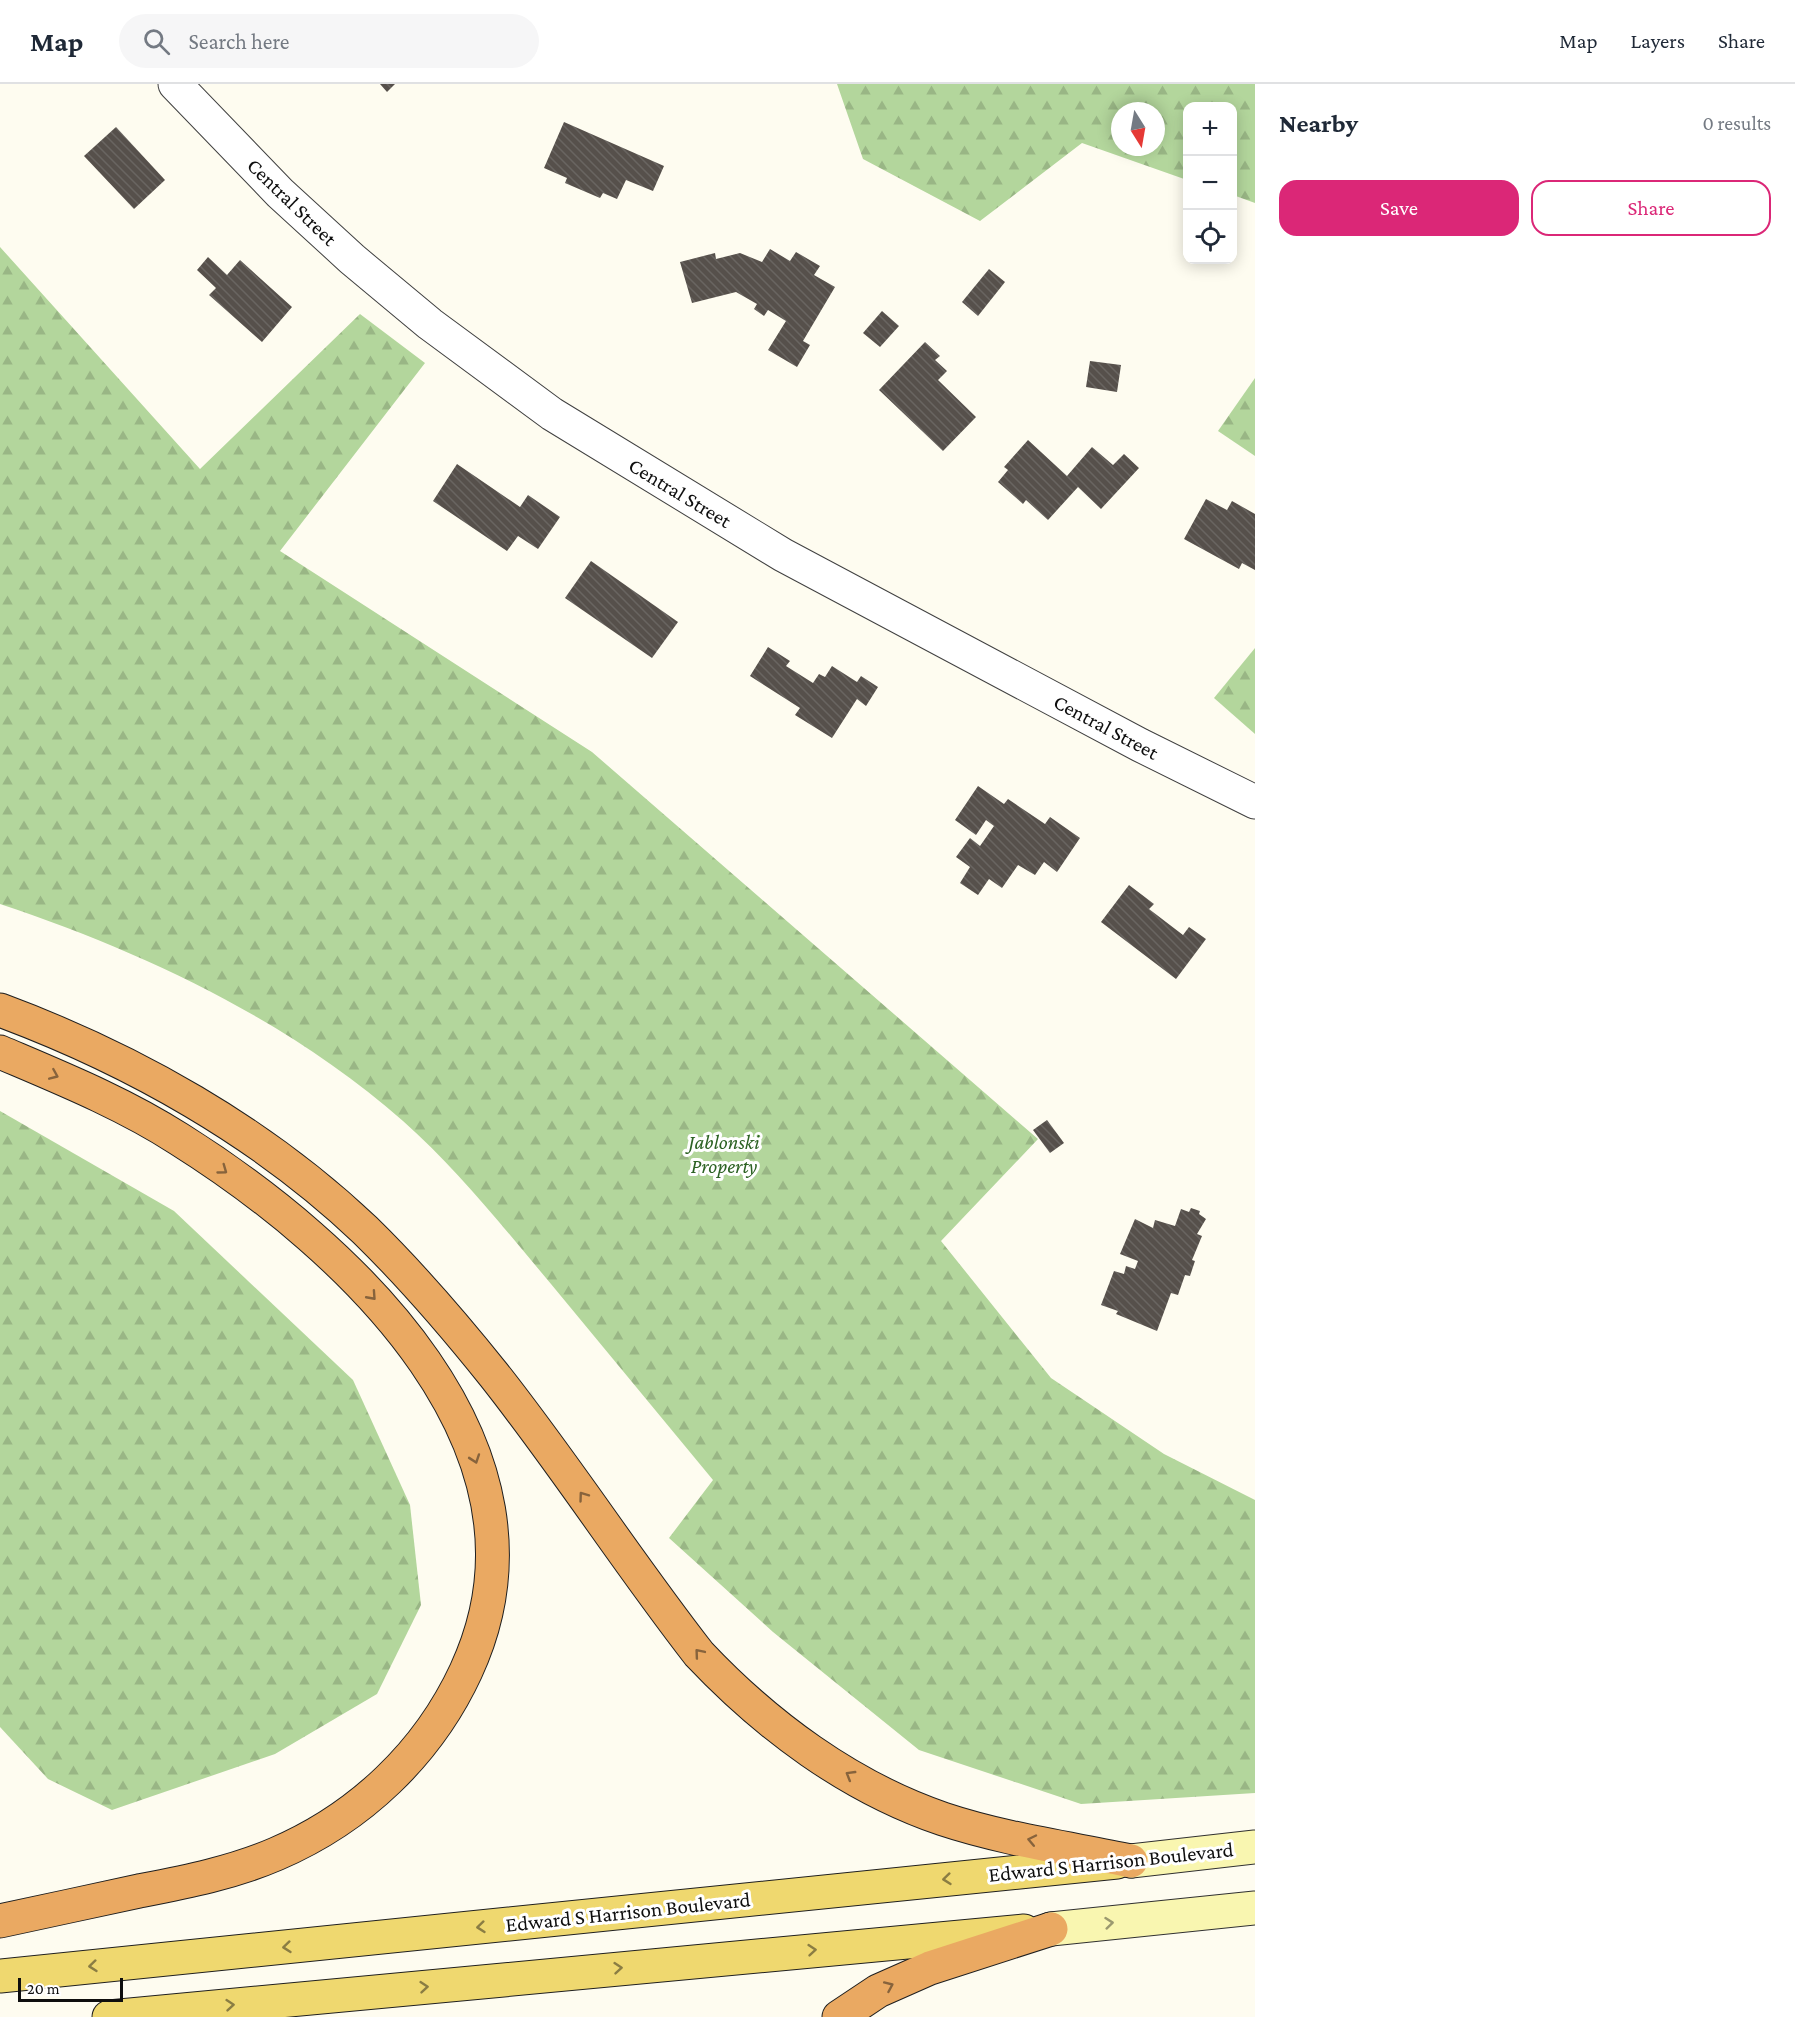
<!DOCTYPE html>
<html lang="en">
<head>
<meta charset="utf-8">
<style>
	:root { --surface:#fff; --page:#f6f6f7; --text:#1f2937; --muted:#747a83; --line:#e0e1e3; --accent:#db2777 }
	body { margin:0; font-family:"Crimson Pro",serif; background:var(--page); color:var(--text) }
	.controls { position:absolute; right:18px; top:18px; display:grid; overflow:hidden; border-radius:12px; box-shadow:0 3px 15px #0003 }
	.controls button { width:54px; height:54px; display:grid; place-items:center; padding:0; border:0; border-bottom:2px solid var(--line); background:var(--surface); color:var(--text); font:30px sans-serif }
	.compass { position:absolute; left:1111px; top:18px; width:54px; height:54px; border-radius:50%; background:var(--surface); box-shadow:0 3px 15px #0003; rotate:169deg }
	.scale { position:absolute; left:18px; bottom:15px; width:105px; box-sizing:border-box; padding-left:6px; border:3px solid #0e0e0e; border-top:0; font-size:16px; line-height:21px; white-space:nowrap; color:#0e0e0e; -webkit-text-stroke:4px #fff; paint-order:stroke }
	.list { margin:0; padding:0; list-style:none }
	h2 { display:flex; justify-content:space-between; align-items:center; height:78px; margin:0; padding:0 24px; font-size:26px }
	h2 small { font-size:20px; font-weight:400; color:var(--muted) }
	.actions { display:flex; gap:12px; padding:18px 24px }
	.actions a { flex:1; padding:14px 0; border:2px solid var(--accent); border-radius:18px; text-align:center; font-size:21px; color:var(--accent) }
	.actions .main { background:var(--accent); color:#fff }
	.icon { flex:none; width:33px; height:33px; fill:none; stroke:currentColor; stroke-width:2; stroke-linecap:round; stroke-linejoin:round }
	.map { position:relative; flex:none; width:1255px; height:1933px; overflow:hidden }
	header { display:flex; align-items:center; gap:36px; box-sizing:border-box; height:84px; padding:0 30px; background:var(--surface); border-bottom:2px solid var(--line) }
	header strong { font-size:28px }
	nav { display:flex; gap:33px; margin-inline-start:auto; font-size:21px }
	.search { width:420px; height:54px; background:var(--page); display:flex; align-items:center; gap:15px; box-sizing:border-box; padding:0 21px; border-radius:33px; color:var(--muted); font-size:22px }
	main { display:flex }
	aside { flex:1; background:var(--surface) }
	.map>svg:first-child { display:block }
</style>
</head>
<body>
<header>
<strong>Map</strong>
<div class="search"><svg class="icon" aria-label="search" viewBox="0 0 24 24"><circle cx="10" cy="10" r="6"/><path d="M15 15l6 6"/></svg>Search here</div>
<nav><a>Map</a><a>Layers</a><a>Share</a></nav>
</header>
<main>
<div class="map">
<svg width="1255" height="1933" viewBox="0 0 1255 1933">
	<defs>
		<pattern id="forest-firs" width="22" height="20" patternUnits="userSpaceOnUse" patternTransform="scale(1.5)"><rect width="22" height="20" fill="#b3d69c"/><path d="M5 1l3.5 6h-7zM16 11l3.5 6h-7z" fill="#99b685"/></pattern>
		<pattern id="building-back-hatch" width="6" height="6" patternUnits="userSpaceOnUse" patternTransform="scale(1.5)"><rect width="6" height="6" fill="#56504b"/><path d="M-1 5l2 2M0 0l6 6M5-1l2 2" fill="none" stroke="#696561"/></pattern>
	</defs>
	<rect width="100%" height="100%" fill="#fefcf0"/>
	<g fill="url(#forest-firs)" fill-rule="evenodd">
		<path d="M837 0H1255V119L1233 111 1232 22H1188L1187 96 1082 59 980 137 863 75ZM1120 27H1156V63H1120Z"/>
		<path d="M0 163 200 385 360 230 425 279 280 467 592 668 1038 1055 941 1157 1051 1294 1164 1370 1255 1416V1709L1081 1720 919 1666 773 1548 669 1454 713 1396C659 1331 605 1265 551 1200 504 1144 458 1086 403 1037 288 936 144 868 0 820Z"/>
		<polygon points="1255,294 1255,372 1218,347"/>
		<polygon points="1255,564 1255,650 1214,614"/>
		<polygon points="0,1027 174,1127 353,1296 410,1421 421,1521 377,1610 275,1670 112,1726 48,1695 0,1643"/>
	</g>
	<g fill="url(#building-back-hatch)">
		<polygon points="380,0 395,0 387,8"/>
		<polygon points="564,38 664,82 653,107 626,96 617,115 603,109 600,114 565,99 567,94 544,84"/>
		<polygon points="116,43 165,96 134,125 84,72"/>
		<polygon points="770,165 790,177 796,168 820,182 814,191 835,203 803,257 810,261 797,283 768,266 786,237 768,226 764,232 754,225 757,220 736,208 692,219 680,178 715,169 716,175 740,169 762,178"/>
		<polygon points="208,173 227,191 240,176 292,223 262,258 209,211 216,204 197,186"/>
		<polygon points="989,185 1005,198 978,232 962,218"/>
		<polygon points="882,227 899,242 880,263 863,249"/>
		<polygon points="925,258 940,272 935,276 947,287 938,296 976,333 943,367 879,306"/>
		<polygon points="1090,277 1121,281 1117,308 1086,303"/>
		<polygon points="1028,356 1067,392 1092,363 1113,381 1124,370 1139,384 1101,425 1078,403 1048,436 1026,416 1023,420 998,398 1008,386 1004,383"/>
		<polygon points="457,380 520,423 528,411 560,433 538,465 518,452 507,467 433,417"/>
		<polygon points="1206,415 1227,426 1232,417 1255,430 1255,486 1242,479 1239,485 1184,455"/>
		<polygon points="591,477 678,538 652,574 565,514"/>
		<polygon points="768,563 790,577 786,582 813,599 819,590 825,593 832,582 857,598 861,592 878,603 866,622 857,615 832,654 795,631 800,624 750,592"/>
		<polygon points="978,702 1004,720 1008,715 1045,740 1050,733 1080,754 1057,788 1044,778 1035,791 1018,781 1002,804 989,795 978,811 960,799 970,783 956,773 970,754 980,762 994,742 986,736 976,751 955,736"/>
		<polygon points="1129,801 1154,820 1149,825 1183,851 1189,843 1206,855 1176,895 1101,838"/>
		<polygon points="1047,1036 1064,1059 1050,1069 1033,1046"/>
		<polygon points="1191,1124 1200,1127 1199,1130 1206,1135 1197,1150 1202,1152 1192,1176 1195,1177 1190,1192 1185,1191 1178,1211 1171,1209 1157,1247 1116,1230 1118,1227 1101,1221 1114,1187 1124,1190 1126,1182 1135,1185 1138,1177 1120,1170 1135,1135 1153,1144 1155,1136 1175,1142 1181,1125 1189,1128"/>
	</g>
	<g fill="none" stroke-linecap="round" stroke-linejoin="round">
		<g stroke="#414141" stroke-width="35">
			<polyline id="tertiary" points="175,0 280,109 352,175 430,240 552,330 783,471 1140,661 1255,718"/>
		</g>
		<g stroke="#303030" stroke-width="35">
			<g id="secondary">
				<polyline points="1131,1777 1255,1763"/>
				<polyline points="1051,1845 1255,1824"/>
			</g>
		</g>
		<g stroke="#1f1f1f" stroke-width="35">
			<g id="primary">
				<polyline points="0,1892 1117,1778"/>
				<polyline points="109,1933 1024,1847"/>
			</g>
		</g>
		<g stroke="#1f1f1f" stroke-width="35">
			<g id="motorway">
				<path d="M0 926C132 975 262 1048 365 1146 411 1191 454 1241 494 1291 566 1382 628 1479 699 1570 766 1641 849 1703 943 1735 1003 1755 1068 1764 1131 1777"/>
				<path d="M0 968C61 994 123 1019 179 1055 349 1162 569 1365 466 1587 428 1669 360 1734 276 1770 232 1789 185 1798 139 1807 93 1817 46 1827 0 1837"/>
				<polyline points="839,1933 878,1907 930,1884 1051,1845"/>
			</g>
		</g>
		<use href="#tertiary" stroke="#fff" stroke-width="33"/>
		<use href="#secondary" stroke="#f9f6b0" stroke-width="33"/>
		<use href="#primary" stroke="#efd86f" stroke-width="33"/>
		<use href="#motorway" stroke="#eaa962" stroke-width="33"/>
	</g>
	<defs><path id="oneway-chevron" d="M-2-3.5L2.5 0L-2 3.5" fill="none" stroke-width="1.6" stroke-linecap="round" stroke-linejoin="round" transform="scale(1.5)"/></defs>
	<g stroke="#87633c">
		<use href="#oneway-chevron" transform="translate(54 991) rotate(23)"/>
		<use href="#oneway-chevron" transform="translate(223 1086) rotate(36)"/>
		<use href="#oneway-chevron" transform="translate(372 1212) rotate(48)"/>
		<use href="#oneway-chevron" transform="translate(475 1375) rotate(71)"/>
		<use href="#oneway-chevron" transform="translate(583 1412) rotate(-126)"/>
		<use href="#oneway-chevron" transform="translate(699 1569) rotate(-130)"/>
		<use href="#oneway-chevron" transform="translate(850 1691) rotate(-149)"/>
		<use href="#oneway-chevron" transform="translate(1032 1756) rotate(-168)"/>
		<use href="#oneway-chevron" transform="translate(889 1902) rotate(-24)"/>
	</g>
	<g stroke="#8a7d43">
		<use href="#oneway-chevron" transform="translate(947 1795) rotate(174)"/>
		<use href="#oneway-chevron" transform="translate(481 1843) rotate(174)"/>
		<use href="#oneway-chevron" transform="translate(287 1863) rotate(174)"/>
		<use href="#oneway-chevron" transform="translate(812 1866) rotate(-5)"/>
		<use href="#oneway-chevron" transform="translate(93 1882) rotate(174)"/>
		<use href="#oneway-chevron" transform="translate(618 1884) rotate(-5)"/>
		<use href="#oneway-chevron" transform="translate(424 1903) rotate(-5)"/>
		<use href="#oneway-chevron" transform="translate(230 1921) rotate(-5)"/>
	</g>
	<use stroke="#9b996f" href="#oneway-chevron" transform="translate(1109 1839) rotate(-6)"/>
	<g text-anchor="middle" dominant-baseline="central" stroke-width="6" stroke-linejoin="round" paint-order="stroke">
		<g font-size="21" fill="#0e0e0e" stroke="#fff">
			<text transform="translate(292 118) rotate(44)">Central Street</text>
			<text transform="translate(680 409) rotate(31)">Central Street</text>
			<text transform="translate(1106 643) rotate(28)">Central Street</text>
			<text transform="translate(1111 1778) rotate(-6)">Edward S Harrison Boulevard</text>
			<text transform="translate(628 1828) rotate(-6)">Edward S Harrison Boulevard</text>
		</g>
		<g font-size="21" font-style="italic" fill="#2c6223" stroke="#fff">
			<text x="724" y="1058">Jablonski<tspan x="724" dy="24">Property</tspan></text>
		</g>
	</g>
</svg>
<div class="controls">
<button>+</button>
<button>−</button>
<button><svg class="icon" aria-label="locate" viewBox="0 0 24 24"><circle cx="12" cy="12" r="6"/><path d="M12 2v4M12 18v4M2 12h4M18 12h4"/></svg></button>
</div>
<svg class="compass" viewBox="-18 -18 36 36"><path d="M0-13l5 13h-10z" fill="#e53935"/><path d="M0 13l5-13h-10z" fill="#747a83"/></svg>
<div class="scale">20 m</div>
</div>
<aside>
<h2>Nearby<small>0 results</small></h2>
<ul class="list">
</ul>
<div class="actions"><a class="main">Save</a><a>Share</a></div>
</aside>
</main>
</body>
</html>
